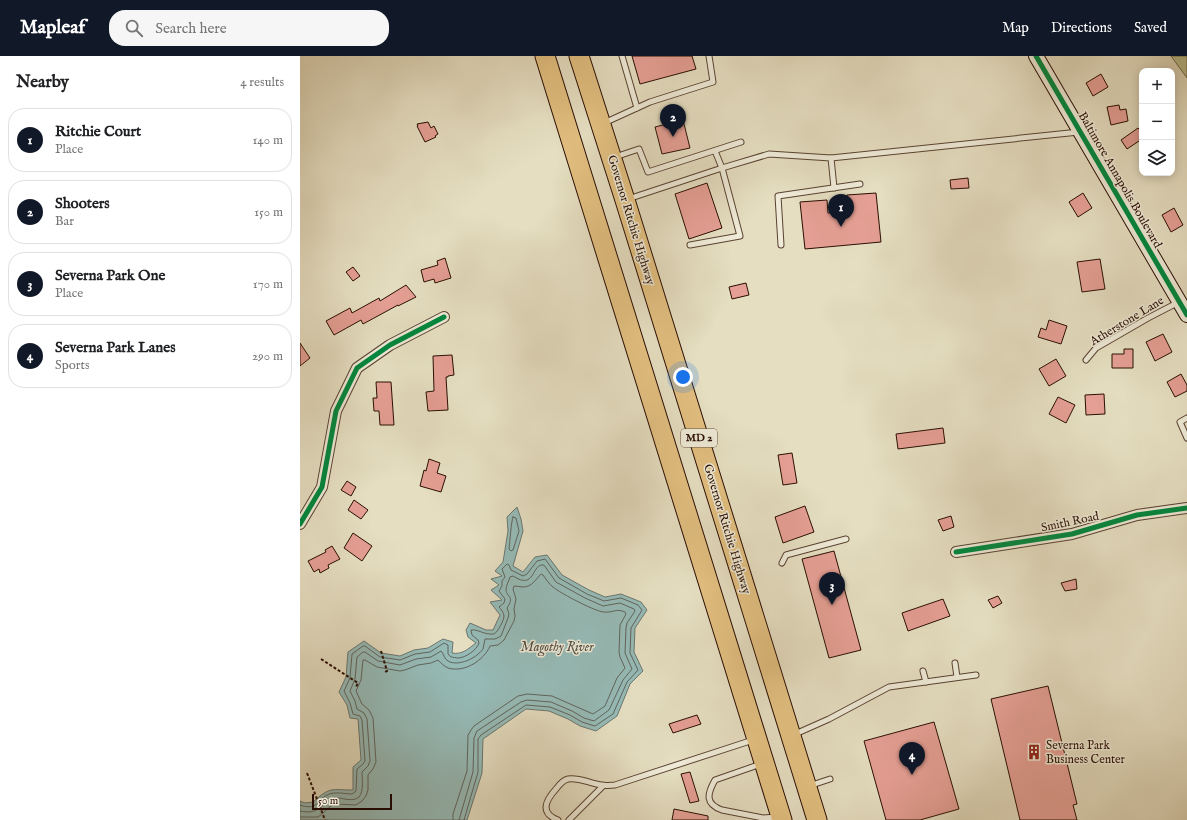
<!DOCTYPE html>
<html lang="en">
<head>
<meta charset="utf-8">
<style>
	:root { --surface:#fff; --page:#f6f6f6; --text:#202124; --muted:#757577; --line:#e0e0e0; --accent:#111827 }
	body { margin:0; font-family:"IM FELL English",serif; background:var(--page); color:var(--text) }
	.controls { position:absolute; right:12px; top:12px; display:grid; overflow:hidden; border-radius:8px; box-shadow:0 2px 10px #0003 }
	.controls button { width:36px; height:36px; display:grid; place-items:center; padding:0; border:0; border-bottom:1px solid var(--line); background:var(--surface); color:var(--text); font:20px sans-serif }
	.scale { position:absolute; left:12px; bottom:10px; width:80px; box-sizing:border-box; padding-left:4px; border:2px solid #2a0e03; border-top:0; font-size:11px; line-height:14px; white-space:nowrap; color:#2a0e03; -webkit-text-stroke:3px #eeead7; paint-order:stroke }
	.you { position:absolute; left:383px; top:321px; width:14px; height:14px; margin:-10px; border:3px solid #fff; border-radius:50%; background:#1a73e8; box-shadow:0 0 0 6px #1a73e833 }
	.badge { display:grid; place-items:center; width:26px; height:26px; border-radius:50%; background:var(--accent); color:#fff; font-size:13px; font-weight:700 }
	.pin { position:absolute; translate:-50% -33px; filter:drop-shadow(0 1px 2px #0008) }
	.pin::after { content:''; position:absolute; top:21px; width:14px; height:12px; background:inherit; clip-path:polygon(0 0,100% 0,50% 100%) }
	.list { margin:0; padding:0; list-style:none }
	h2 { display:flex; justify-content:space-between; align-items:center; height:52px; margin:0; padding:0 16px; font-size:17px }
	h2 small { font-size:13px; font-weight:400; color:var(--muted) }
	.list li { display:grid; grid-template-columns:26px 1fr auto; gap:12px; align-items:center; box-sizing:border-box; height:64px; margin:0 8px 8px; padding:0 8px; border:1px solid var(--line); border-radius:16px }
	.list b { display:block; font-size:15px; white-space:nowrap }
	.list p { margin:0; font-size:13px; white-space:nowrap; color:var(--muted) }
	.list em { font-size:13px; font-style:normal; color:var(--muted) }
	.icon { flex:none; width:22px; height:22px; fill:none; stroke:currentColor; stroke-width:2; stroke-linecap:round; stroke-linejoin:round }
	.map { position:relative; flex:none; width:887px; height:764px; overflow:hidden }
	header { display:flex; align-items:center; gap:24px; box-sizing:border-box; height:56px; padding:0 20px; background:var(--accent); color:#fff }
	header strong { font-size:19px }
	nav { display:flex; gap:22px; margin-inline-start:auto; font-size:14px }
	.search { width:280px; height:36px; background:var(--page); display:flex; align-items:center; gap:10px; box-sizing:border-box; padding:0 14px; border-radius:16px; color:var(--muted); font-size:15px }
	main { display:flex }
	aside { flex:1; background:var(--surface) }
	.map>svg:first-child { display:block }
</style>
</head>
<body>
<header>
<strong>Mapleaf</strong>
<div class="search"><svg class="icon" aria-label="search" viewBox="0 0 24 24"><circle cx="10" cy="10" r="6"/><path d="M15 15l6 6"/></svg>Search here</div>
<nav><a>Map</a><a>Directions</a><a>Saved</a></nav>
</header>
<main>
<aside>
<h2>Nearby<small>4 results</small></h2>
<ul class="list">
<li><span class="badge">1</span><div><b>Ritchie Court</b><p>Place</p></div><em>140 m</em></li>
<li><span class="badge">2</span><div><b>Shooters</b><p>Bar</p></div><em>150 m</em></li>
<li><span class="badge">3</span><div><b>Severna Park One</b><p>Place</p></div><em>170 m</em></li>
<li><span class="badge">4</span><div><b>Severna Park Lanes</b><p>Sports</p></div><em>290 m</em></li>
</ul>
</aside>
<div class="map">
<svg width="887" height="764" viewBox="0 0 887 764">
	<rect width="100%" height="100%" fill="#e5dec1"/>
	<filter id="stains"><feTurbulence type="fractalNoise" baseFrequency=".005" numOctaves="4"/><feColorMatrix values="0 0 0 0 .2 0 0 0 0 .09 0 0 0 0 .02 0 0 0 .5 -.17"/></filter>
	<radialGradient id="worn" r=".72"><stop offset=".6" stop-color="#630" stop-opacity="0"/><stop offset="1" stop-color="#630" stop-opacity=".3"/></radialGradient>
	<polygon fill="#bbc08e" stroke="#726748" points="871,0 887,0 887,22"/>
	<path fill="#96bbb7" stroke="#6b766f" d="M217 451 221 463 223 475 213 510 223 516 235 501 247 499 262 519 289 534 305 541 321 538 341 546 347 554 335 572 334 596 343 615 330 628 317 660 296 675 280 670 268 663 249 655 226 653 183 683 182 717 167 764H0V745L5 747 13 746C31 730 31 734 53 734V711L61 704 58 663 50 662 47 649 39 636 46 621 48 596 64 585 81 597 100 600 114 594 128 592 143 583 153 586 152 597C162 599 168 593 176 587L168 581 166 574 170 567 186 574H193L200 559 190 546 202 544 191 534 199 529 191 523 202 520 195 515 203 506 208 475 207 461Z"/>
	<g fill="none" stroke-linecap="round" stroke-linejoin="round">
		<g stroke="#60645d" stroke-width="1">
			<path d="M213 461 216 462 219 475 213 494 211 495 209 493C210 486 211 466 213 461Z"/>
			<path d="M0 749C18 755 16 745 27 739 35 735 44 738 52 738L56 735 57 713 63 708 65 705 62 664 60 660 53 658 50 647 44 635 50 622 52 598 63 590H65L80 601 100 604 115 598 130 596 144 587 148 589V598L151 601C152 601 157 602 158 602 165 602 177 594 179 587L178 584 172 579 171 574C178 573 184 579 194 578 198 576 204 564 204 560 204 557 201 553 199 551L204 547 205 543 199 535 202 530V525L205 521 202 513 207 508 209 509 211 514 223 520 227 518 237 505 245 503 259 522 287 538 304 545 321 542 338 549 342 554 331 572 330 597 338 614 327 626 313 658 295 670 282 666 270 659 250 651 226 649 181 679 178 683V716L164 764"/>
			<path d="M0 755C22 760 20 745 34 742 42 741 52 747 59 741 64 735 62 723 62 716L68 710 70 705 67 663 64 657 57 653 55 645 50 635 55 623 57 601 63 596H65L78 605 100 609 116 603 131 601 141 595C144 598 144 603 148 605 158 611 177 602 183 593 184 590 184 586 185 583H195L201 580 208 562 209 558 207 552C215 540 207 542 206 534 206 529 209 525 210 521L213 520C236 535 231 507 244 509L256 526 285 542 303 550 320 547 334 553 335 555 327 567 326 572 325 597 332 613 323 624 309 654 294 665 284 662 272 655 251 646 227 644 221 646 177 675 174 682 173 716 159 764"/>
			<path d="M0 761H18L23 757 32 749 36 748 56 749 62 745 66 740 68 734V719L73 713 76 706 73 662 69 654 62 648 56 635 61 624 63 604H65L77 611 100 615 105 614 118 609 131 607 138 604C141 607 144 610 148 612 165 617 184 604 190 590L198 589 204 584 214 565 215 560 214 553 216 543 213 533 214 530C217 530 220 531 223 531 232 531 236 523 241 518L243 519C246 523 249 528 253 531 260 537 296 556 304 556 313 557 316 552 325 556L326 558 320 569 319 596 320 601 325 612 317 622 305 650 293 658 252 640 227 638 218 640 174 670 171 674 168 679 167 715 153 758V764"/>
		</g>
	</g>
	<g fill="#e59f94" stroke="#2a0e03">
		<polygon points="332,0 392,0 396,13 340,28"/>
		<polygon points="801,18 808,31 793,40 786,27"/>
		<polygon points="819,49 820,54 826,53 828,65 811,69 807,51"/>
		<polygon points="383,64 390,92 362,98 355,71"/>
		<polygon points="128,66 131,72 134,70 138,78 135,80 136,81 125,86 117,70 118,70 117,68"/>
		<polygon points="838,72 842,77 842,83 827,93 821,84"/>
		<polygon points="668,122 669,132 651,133 650,124"/>
		<polygon points="407,127 422,172 389,183 375,138"/>
		<polygon points="576,137 581,186 505,193 500,146 527,144 528,157 548,155 547,139"/>
		<polygon points="783,137 792,152 778,161 769,146"/>
		<polygon points="874,152 883,169 871,176 862,159"/>
		<polygon points="145,202 151,222 135,227 134,223 124,226 121,214 138,209 137,205"/>
		<polygon points="800,203 805,233 782,236 777,206"/>
		<polygon points="53,211 60,220 53,225 46,216"/>
		<polygon points="446,227 449,239 432,243 429,231"/>
		<polygon points="106,229 116,241 98,250 98,249 63,268 61,264 34,279 26,265 50,252 52,257 79,242 80,245"/>
		<polygon points="749,264 767,270 761,288 738,281 741,272 746,274"/>
		<polygon points="863,278 872,296 855,305 846,286"/>
		<polygon points="0,287 10,302 0,310"/>
		<polygon points="824,293 833,293 833,312 812,312 812,298 824,298"/>
		<polygon points="152,299 154,319 148,320 148,321 146,321 148,354 128,355 126,336 134,335 133,300"/>
		<polygon points="756,303 766,320 749,330 739,313"/>
		<polygon points="881,318 887,329 887,335 875,341 867,326"/>
		<polygon points="76,326 91,326 94,369 80,369 79,355 74,355 73,342 77,342"/>
		<polygon points="804,338 805,358 786,359 785,339"/>
		<polygon points="758,341 775,349 766,367 749,358"/>
		<polygon points="643,372 645,387 598,393 596,378"/>
		<polygon points="492,397 497,427 483,429 478,399"/>
		<polygon points="129,403 140,407 137,417 146,420 141,436 120,430 124,414 126,415"/>
		<polygon points="47,425 56,431 51,440 41,434"/>
		<polygon points="54,444 68,454 61,463 48,454"/>
		<polygon points="505,450 514,476 483,487 475,461"/>
		<polygon points="651,460 654,471 643,475 638,464"/>
		<polygon points="53,477 72,490 62,505 44,492"/>
		<polygon points="32,490 40,503 28,509 29,512 20,517 19,513 14,516 8,505 26,496 25,494"/>
		<polygon points="534,495 561,594 529,602 502,503"/>
		<polygon points="776,523 777,533 765,535 761,527"/>
		<polygon points="698,540 702,547 693,552 688,544"/>
		<polygon points="643,543 650,560 608,575 602,557"/>
		<polygon points="748,630 777,748 773,749 777,764 720,764 691,643"/>
		<polygon points="397,659 401,668 373,677 369,668"/>
		<polygon points="634,666 659,753 620,764 586,764 564,685"/>
		<polygon points="390,716 399,745 390,747 381,718"/>
		<polygon points="374,753 408,760 408,764 372,764"/>
	</g>
	<g fill="none" stroke-linecap="round" stroke-linejoin="round">
		<g stroke="#594232" stroke-width="7">
			<g id="lane">
				<polyline points="322,0 337,52"/>
				<polyline points="304,67 350,46 413,26 409,0"/>
				<polyline points="315,101 339,93 348,116 441,86"/>
				<polyline points="531,102 534,132"/>
				<polyline points="328,143 422,112 469,98 531,102 779,76"/>
				<polyline points="390,189 440,180 422,112 415,95"/>
				<polyline points="481,189 478,140 560,128"/>
				<polyline points="786,304 796,292 848,262 879,246"/>
				<polyline points="887,362 880,366 887,382"/>
				<polyline points="482,507 486,499 546,483"/>
				<polyline points="655,607 657,621"/>
				<polyline points="623,615 626,626"/>
				<polyline points="493,679 529,663 589,631 676,619"/>
				<path d="M461 708 415 724C407 738 405 748 422 754L463 762 478 761"/>
				<polyline points="509,730 530,723"/>
				<path d="M258 764C239 757 246 744 256 733 259 729 263 724 268 723 279 721 291 728 302 729 306 730 311 729 315 729L453 684"/>
				<polyline points="269,764 303,730"/>
			</g>
		</g>
		<g stroke="#594232" stroke-width="12">
			<g id="street">
				<polyline points="0,468 22,431 36,355 57,312 90,289 144,261"/>
				<polyline points="656,496 772,478 837,459 887,452"/>
			</g>
		</g>
		<g stroke="#2a0e03" stroke-width="16">
			<polyline id="secondary" points="736,0 887,259"/>
		</g>
		<g stroke="#2a0e03" stroke-width="21">
			<g id="highway">
				<polyline points="245,0 482,764"/>
				<polyline points="279,0 325,144 517,764"/>
			</g>
		</g>
		<g stroke="#2a0e03" stroke-width="2" stroke-dasharray="3 2" stroke-linecap="butt">
			<polyline points="81,595 87,615 85,616"/>
			<polyline points="21,603 58,627 56,631"/>
			<polyline points="7,717 25,764"/>
		</g>
		<use href="#lane" stroke="#eeead7" stroke-width="5"/>
		<use href="#street" stroke="#eeead7" stroke-width="10"/>
		<use href="#secondary" stroke="#eeead7" stroke-width="14"/>
		<use href="#highway" stroke="#e2bf80" stroke-width="19"/>
		<g stroke="#eeead7" stroke-width="8">
			<g id="cycleway">
				<polyline points="736,0 887,259"/>
				<polyline points="0,468 22,431 36,355 57,312 90,289 144,261"/>
				<polyline points="656,496 772,478 837,459 887,452"/>
			</g>
		</g>
		<use href="#cycleway" stroke="#00873e" stroke-width="5"/>
	</g>
	<defs>
		<g id="building-bare" transform="scale(1.2)"><path d="M-4-6H4V6H1V3H-1V6H-4ZM-2.5-4.3h1.7v1.8h-1.7ZM.8-4.3h1.7v1.8H.8ZM-2.5-1h1.7V.8h-1.7ZM.8-1h1.7V.8H.8Z" fill="#8f2418" stroke="#eeead7" stroke-width="2.5" paint-order="stroke"/></g>
	</defs>
	<g fill-rule="evenodd">
		<use href="#building-bare" x="734" y="696"/>
	</g>
	<g text-anchor="middle" dominant-baseline="central" stroke-width="3" stroke-linejoin="round" paint-order="stroke">
		<rect fill="#eeead7" stroke="#655043" stroke-width="1" x="381" y="373" width="36" height="18" rx="3"/>
		<g font-size="11" font-weight="bold" fill="#2a0e03">
			<text x="399" y="382">MD 2</text>
		</g>
		<g font-size="12" fill="#2a0e03" stroke="#eeead7">
			<text transform="translate(820 124) rotate(60)">Baltimore Annapolis Boulevard</text>
			<text transform="translate(331 164) rotate(73)">Governor Ritchie Highway</text>
			<text transform="translate(827 265) rotate(-31)">Atherstone Lane</text>
			<text transform="translate(770 466) rotate(-12)">Smith Road</text>
			<text transform="translate(427 473) rotate(73)">Governor Ritchie Highway</text>
		</g>
		<g font-size="12" fill="#2a0e03" stroke="#eeead7" text-anchor="start">
			<text x="746" y="689">Severna Park<tspan x="746" dy="14">Business Center</tspan></text>
		</g>
		<g font-size="13" font-style="italic" fill="#504b42" stroke="#eeead7">
			<text x="257" y="591">Magothy River</text>
		</g>
	</g>
	<rect width="100%" height="100%" filter="url(#stains)"/>
	<rect width="100%" height="100%" fill="url(#worn)"/>
</svg>
<div class="controls">
<button>+</button>
<button>−</button>
<button><svg class="icon" aria-label="layers" viewBox="0 0 24 24"><path d="M12 4l9 5-9 5-9-5zM3 14l9 5 9-5"/></svg></button>
</div>
<div class="scale">50 m</div>
<div class="you"></div>
<div class="pin badge" style="left:541px;top:171px">1</div>
<div class="pin badge" style="left:373px;top:81px">2</div>
<div class="pin badge" style="left:532px;top:549px">3</div>
<div class="pin badge" style="left:612px;top:719px">4</div>
</div>
</main>
</body>
</html>
